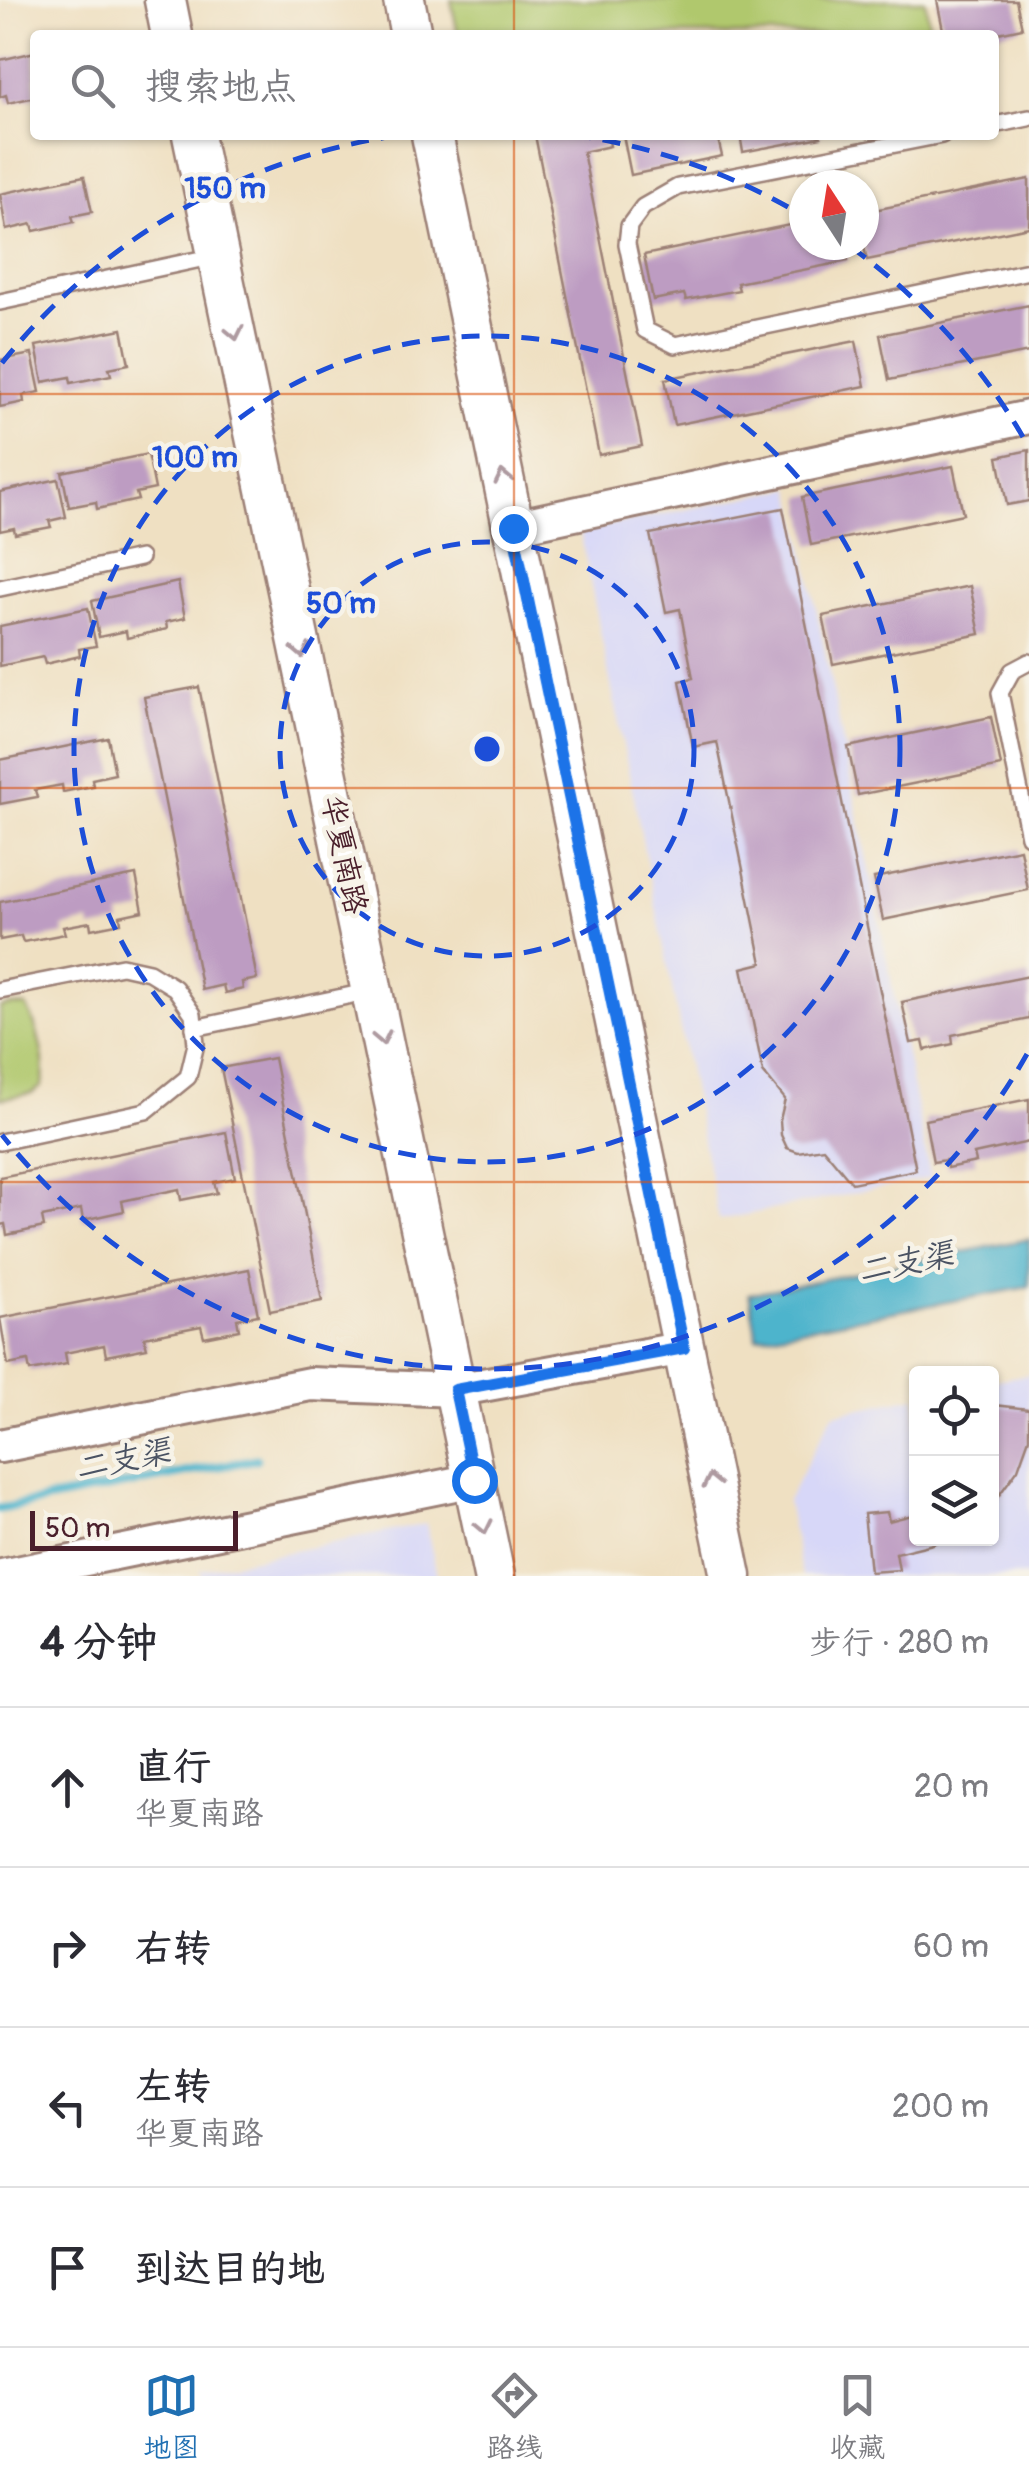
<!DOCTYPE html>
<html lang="zh">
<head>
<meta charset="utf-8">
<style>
	:root { --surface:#fff; --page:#f2f2f3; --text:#2b2b33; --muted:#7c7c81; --line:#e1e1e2; --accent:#1f6fb2 }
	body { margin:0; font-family:Pangolin,"LXGW WenKai TC",sans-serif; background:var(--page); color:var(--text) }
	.controls { position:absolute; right:30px; bottom:30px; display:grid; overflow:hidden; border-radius:10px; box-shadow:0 2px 8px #0004 }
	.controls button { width:90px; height:90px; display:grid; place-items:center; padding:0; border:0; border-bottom:2px solid var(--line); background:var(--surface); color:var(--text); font:50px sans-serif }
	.compass { position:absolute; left:789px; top:170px; width:90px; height:90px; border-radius:50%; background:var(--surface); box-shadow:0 2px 8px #0004; rotate:348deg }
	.scale { position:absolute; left:30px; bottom:25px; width:208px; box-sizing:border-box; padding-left:10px; border:5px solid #4a1f2b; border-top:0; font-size:28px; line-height:35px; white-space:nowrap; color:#4a1f2b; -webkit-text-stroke:8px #f7f3e8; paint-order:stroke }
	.stop { position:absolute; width:30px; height:30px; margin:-22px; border:8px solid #1a73e8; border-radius:50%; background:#fff }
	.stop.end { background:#1a73e8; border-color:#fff; box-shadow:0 2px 10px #0008 }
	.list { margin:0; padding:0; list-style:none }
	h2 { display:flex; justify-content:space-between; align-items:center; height:130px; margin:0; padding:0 40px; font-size:42px }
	h2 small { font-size:32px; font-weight:400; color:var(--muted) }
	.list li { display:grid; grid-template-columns:65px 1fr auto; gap:30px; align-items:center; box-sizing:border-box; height:160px; padding:0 40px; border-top:2px solid var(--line) }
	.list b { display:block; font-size:38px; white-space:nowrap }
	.list p { margin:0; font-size:32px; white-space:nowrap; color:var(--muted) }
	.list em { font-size:32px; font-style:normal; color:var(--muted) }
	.icon { flex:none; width:55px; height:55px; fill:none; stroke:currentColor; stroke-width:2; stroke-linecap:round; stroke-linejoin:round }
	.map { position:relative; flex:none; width:1029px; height:1576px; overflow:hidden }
	.search { position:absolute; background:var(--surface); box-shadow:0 2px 8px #0004; left:30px; right:30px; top:30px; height:110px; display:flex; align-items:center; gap:25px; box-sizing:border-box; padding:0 35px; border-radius:10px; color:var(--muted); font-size:38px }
	.sheet { height:770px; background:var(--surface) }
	nav { display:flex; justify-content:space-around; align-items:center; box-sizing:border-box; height:140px; border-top:2px solid var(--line); background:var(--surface); font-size:28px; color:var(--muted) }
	nav a { display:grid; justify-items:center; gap:5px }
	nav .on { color:var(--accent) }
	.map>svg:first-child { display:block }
</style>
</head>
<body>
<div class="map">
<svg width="1029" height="1576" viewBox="0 0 1029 1576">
	<rect width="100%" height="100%" fill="#f7f3e8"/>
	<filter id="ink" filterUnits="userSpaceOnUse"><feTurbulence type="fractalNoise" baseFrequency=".01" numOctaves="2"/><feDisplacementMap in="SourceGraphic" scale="20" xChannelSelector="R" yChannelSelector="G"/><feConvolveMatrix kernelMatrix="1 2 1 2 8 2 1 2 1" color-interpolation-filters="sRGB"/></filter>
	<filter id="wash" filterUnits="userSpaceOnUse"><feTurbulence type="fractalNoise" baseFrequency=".0048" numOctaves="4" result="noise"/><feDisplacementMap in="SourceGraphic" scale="40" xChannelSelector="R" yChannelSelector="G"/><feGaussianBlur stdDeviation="2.25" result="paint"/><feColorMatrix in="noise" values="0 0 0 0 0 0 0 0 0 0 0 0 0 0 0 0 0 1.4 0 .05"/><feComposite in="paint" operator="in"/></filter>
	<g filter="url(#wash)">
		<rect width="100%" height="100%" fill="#efe0c2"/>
		<g fill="#d7d7f8">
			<polygon points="792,488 931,1178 719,1220 580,531"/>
			<polygon points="1029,1374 1029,1576 802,1576 787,1501 833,1414 916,1397 916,1538 992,1538 992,1381"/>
			<polygon points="426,1524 437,1576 201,1576 200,1570"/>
		</g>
		<g fill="#b0c86d" stroke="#7d744c" stroke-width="2.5">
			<polygon points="451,0 925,0 931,35 458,35"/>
			<path d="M12 1005 26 1006C37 1024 49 1068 41 1087L32 1093 0 1099V1007Z"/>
		</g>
		<polygon fill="#4eb4cc" stroke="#4c6a7c" stroke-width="2.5" points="1029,1239 1029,1287 757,1337 749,1294"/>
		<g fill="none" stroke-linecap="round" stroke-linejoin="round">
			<polyline stroke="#4eb4cc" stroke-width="9" points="0,1509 256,1459"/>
		</g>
		<g id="blocks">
			<g fill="#bd9cc2">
				<polygon points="937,0 1016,0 1022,28 989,35 944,35"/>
				<polygon points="35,52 35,97 8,103 6,95 0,97 0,60"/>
				<polygon points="535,135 608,135 610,146 583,152 642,446 599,455"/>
				<polygon points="623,135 717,135 722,156 631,175"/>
				<polygon points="740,135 820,135 821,137 743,152"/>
				<polygon points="84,176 92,212 72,216 74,222 34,231 32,224 6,230 0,194"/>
				<polygon points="1029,179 1029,227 867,260 864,247 864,212"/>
				<polygon points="804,222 804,245 845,245 848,261 737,283 739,290 686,300 684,294 653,300 644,255"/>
				<polygon points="1029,305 1029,352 889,380 880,335"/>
				<polygon points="122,329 129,364 109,368 111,375 71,383 70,377 43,382 36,346"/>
				<polygon points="856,341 865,386 674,425 665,379"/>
				<polygon points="32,354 40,392 23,395 24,402 0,407 0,360"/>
				<polygon points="1029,450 1029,501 1007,505 998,457"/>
				<polygon points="148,454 155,489 136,493 138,500 97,509 96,502 69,507 62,472"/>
				<polygon points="953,466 963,514 811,545 802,497"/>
				<polygon points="58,479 66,517 49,521 51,527 15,534 14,528 0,531 0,492"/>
				<polygon points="783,508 916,1170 852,1183 823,1148 798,1152 787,1148 781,1135 780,1120 785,1099 763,1072 742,968 762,963 717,742 693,747 680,681 693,678 680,609 666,612 650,534"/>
				<polygon points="178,582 185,618 166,622 167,629 127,638 126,631 99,637 92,601"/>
				<polygon points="970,586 980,634 833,664 823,616"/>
				<polygon points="88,608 96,646 79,649 80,656 45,664 43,657 0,666 0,626"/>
				<polygon points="199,687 257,979 242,982 243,989 225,993 223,985 202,990 144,697"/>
				<polygon points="991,717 1001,766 858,795 848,747"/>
				<polygon points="108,738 115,774 92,779 93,786 63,792 62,785 35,790 37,797 0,804 0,760"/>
				<polygon points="1020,849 1028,890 883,920 874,878"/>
				<polygon points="136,875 143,911 120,916 121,923 91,929 90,922 63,927 65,934 23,942 21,936 0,940 0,902"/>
				<polygon points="1029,976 1029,1019 952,1035 953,1044 925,1050 923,1041 911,1043 902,1002"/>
				<polygon points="274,1058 322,1301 270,1311 221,1068"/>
				<polygon points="1029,1099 1029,1142 974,1154 976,1162 947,1168 946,1160 933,1162 925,1120"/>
				<polygon points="226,1132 235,1178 214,1182 217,1193 181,1200 179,1189 122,1201 124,1211 83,1220 81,1209 42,1217 44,1227 7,1235 5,1224 0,1225 0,1177"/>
				<polygon points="249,1269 258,1315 237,1319 239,1330 204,1337 201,1326 144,1337 147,1348 106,1356 104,1345 65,1353 67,1364 30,1371 28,1361 8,1365 0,1318"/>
				<polygon points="994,1405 1029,1409 1029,1438 1018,1469 992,1505 992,1447 999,1426 992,1424"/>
				<polygon points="887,1512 889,1521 916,1514 916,1538 943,1538 933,1544 896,1553 899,1570 870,1572 864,1514"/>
			</g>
		</g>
	</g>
	<g filter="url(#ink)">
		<use href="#blocks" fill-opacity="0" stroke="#9c8076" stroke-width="2.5"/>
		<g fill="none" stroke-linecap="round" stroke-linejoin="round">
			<g stroke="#9c8076" stroke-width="20">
				<g id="service">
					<polyline points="994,125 1029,118"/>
					<polyline points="942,135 678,187 643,207 629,226 627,244 645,330 675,345 1029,271"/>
					<polyline points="0,302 215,256"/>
					<polyline points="0,588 140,558"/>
					<polyline points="1029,662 1012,671 1000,693 1029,836"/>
					<polyline points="0,990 122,966 149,972 175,988 193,1014 196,1044 188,1077 146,1111 0,1142"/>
					<polyline points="194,1028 371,991"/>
				</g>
			</g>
			<g stroke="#9c8076" stroke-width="38">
				<g id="minor">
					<polyline points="513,527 1029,417"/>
					<polyline points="0,1446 310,1384 455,1390 684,1348"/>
					<polyline points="2,1576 474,1480"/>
				</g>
			</g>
			<g stroke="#9c8076" stroke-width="45">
				<g id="tertiary">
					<polyline points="165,0 172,35"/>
					<polyline points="404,0 411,35"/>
					<polyline points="193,135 494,1576"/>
					<polyline points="432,135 731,1576"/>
				</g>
			</g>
			<use href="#service" stroke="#fff" stroke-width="15"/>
			<use href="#minor" stroke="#fff" stroke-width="32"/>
			<use href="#tertiary" stroke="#fff" stroke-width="40"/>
		</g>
		<defs><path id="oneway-chevron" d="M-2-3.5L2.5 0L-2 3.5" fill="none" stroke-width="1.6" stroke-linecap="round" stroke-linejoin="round" transform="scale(2.5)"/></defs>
		<g stroke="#ae9aa0">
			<use href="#oneway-chevron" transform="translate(235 333) rotate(78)"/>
			<use href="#oneway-chevron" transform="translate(503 477) rotate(-102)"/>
			<use href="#oneway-chevron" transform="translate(301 651) rotate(78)"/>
			<use href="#oneway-chevron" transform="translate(382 1038) rotate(78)"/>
			<use href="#oneway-chevron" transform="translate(711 1481) rotate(-102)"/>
			<use href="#oneway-chevron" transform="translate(484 1527) rotate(78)"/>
		</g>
	</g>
	<g fill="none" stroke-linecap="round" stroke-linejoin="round" filter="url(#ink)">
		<polyline stroke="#1a73e8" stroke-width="12" points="474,1480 455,1390 684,1348 513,528"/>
	</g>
	<path fill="none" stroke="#d8530f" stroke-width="2.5" stroke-opacity="0.55" d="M514 0V35M514 135V1576M0 394H1029M0 788H1029M0 1182H1029"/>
	<g fill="none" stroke="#1d4ed8" stroke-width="5" stroke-dasharray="18 12">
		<circle cx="487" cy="749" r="207"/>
		<circle cx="487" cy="749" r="413"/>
		<path d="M1027 1054A620 620 0 0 1 2 1135M2 363A620 620 0 0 1 401 135M573 135A620 620 0 0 1 802 215M851 247A620 620 0 0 1 1027 444"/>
	</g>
	<g text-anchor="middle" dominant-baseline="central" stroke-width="9" stroke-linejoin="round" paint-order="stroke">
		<g font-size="30" fill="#4a1f2b" stroke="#f7f3e8">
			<text transform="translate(344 855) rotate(78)">华夏南路</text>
		</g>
		<g font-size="32" font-style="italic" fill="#4b5363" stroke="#f7f3e8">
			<text transform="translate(906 1263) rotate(-11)">二支渠</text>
			<text transform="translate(123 1460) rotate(-11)">二支渠</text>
		</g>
	</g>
	<circle cx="487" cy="749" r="15" fill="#1d4ed8" stroke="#f7f3e8" stroke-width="5"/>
	<g font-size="30" text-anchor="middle" font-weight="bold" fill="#1d4ed8" stroke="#f7f3e8" stroke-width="9" stroke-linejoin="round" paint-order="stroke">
		<text x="225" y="198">150 m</text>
		<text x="195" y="467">100 m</text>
		<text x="341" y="613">50 m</text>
	</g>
</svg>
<div class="controls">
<button><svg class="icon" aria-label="locate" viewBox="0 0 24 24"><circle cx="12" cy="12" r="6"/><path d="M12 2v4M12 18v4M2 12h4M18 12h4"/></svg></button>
<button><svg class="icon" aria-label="layers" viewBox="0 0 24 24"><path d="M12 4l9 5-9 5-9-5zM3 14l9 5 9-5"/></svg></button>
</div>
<svg class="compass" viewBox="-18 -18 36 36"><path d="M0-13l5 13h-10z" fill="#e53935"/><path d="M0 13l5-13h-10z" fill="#7c7c81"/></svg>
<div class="scale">50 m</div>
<div class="stop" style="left:474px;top:1480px"></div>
<div class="stop end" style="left:513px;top:528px"></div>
<div class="search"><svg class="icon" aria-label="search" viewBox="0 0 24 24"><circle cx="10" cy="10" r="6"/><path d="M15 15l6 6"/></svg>搜索地点</div>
</div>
<section class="sheet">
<h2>4 分钟<small>步行 · 280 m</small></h2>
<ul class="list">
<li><svg class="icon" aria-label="ahead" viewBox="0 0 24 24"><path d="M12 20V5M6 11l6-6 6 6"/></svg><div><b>直行</b><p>华夏南路</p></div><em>20 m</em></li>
<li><svg class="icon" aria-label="right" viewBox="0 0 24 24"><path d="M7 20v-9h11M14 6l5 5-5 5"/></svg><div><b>右转</b></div><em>60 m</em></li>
<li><svg class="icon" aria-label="left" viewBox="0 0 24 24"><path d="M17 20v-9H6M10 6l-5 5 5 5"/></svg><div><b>左转</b><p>华夏南路</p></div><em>200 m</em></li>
<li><svg class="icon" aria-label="arrive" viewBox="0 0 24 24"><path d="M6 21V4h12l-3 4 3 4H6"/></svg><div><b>到达目的地</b></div></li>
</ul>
</section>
<nav>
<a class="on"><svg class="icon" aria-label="map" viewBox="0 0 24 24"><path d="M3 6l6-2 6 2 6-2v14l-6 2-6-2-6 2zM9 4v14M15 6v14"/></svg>地图</a>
<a><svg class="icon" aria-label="directions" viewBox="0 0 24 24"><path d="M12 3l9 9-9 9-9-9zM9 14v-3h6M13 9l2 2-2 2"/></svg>路线</a>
<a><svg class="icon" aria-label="saved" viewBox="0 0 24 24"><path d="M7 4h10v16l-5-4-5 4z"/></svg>收藏</a>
</nav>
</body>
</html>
